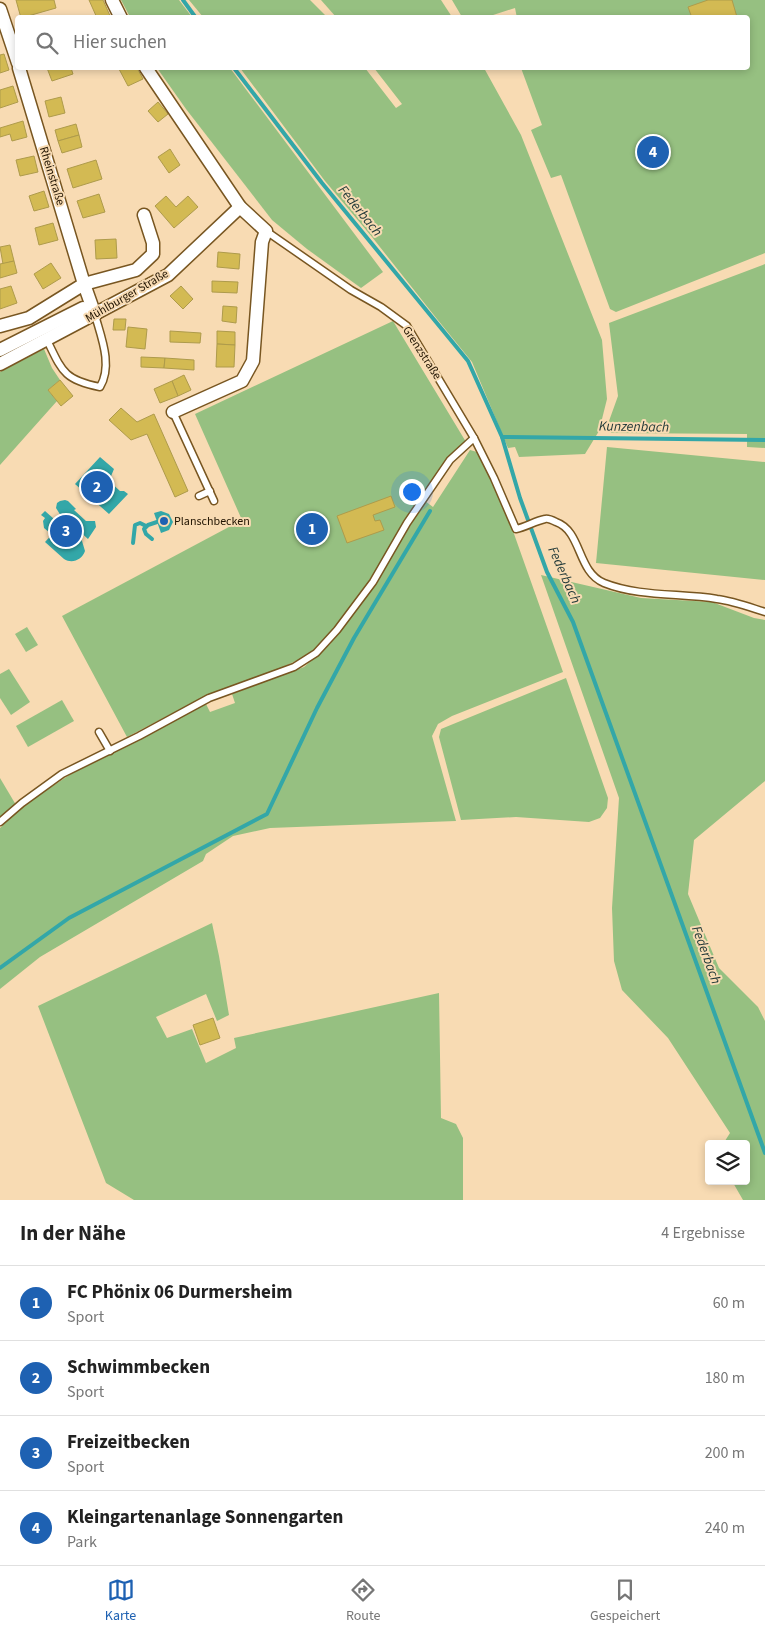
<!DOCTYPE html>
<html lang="de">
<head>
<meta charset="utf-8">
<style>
	:root { --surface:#fff; --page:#f6f6f6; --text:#222; --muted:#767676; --line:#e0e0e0; --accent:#1e61b2 }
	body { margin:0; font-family:"Source Sans 3",sans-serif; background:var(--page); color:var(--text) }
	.controls { position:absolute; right:15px; bottom:15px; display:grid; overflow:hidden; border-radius:5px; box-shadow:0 2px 8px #0003 }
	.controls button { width:45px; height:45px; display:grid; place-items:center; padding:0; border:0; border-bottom:1px solid var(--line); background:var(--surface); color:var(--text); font:25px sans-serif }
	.you { position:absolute; left:411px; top:491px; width:18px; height:18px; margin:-12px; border:4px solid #fff; border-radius:50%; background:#1a73e8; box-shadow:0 0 0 8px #1a73e833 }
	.badge { display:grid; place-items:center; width:32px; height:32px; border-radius:50%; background:var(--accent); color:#fff; font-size:16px; font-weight:700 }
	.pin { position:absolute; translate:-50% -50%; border:2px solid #fff; box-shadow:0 1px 5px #0006 }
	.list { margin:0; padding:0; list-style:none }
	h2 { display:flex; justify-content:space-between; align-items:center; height:65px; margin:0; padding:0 20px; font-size:21px }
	h2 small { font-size:16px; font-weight:400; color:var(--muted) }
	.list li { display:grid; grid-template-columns:32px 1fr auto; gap:15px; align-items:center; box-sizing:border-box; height:75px; padding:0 20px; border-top:1px solid var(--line) }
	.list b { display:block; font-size:19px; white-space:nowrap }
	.list p { margin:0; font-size:16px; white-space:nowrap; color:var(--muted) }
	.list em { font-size:16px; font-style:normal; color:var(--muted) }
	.icon { flex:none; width:28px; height:28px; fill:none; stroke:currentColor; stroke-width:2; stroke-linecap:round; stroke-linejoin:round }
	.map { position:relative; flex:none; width:765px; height:1200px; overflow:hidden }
	.search { position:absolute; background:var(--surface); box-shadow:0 2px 8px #0003; left:15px; right:15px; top:15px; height:55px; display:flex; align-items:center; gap:12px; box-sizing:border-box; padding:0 18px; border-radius:5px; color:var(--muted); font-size:19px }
	.sheet { height:365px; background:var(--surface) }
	nav { display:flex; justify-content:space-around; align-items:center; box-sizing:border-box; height:70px; border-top:1px solid var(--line); background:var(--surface); font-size:14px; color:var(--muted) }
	nav a { display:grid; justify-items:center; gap:2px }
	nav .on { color:var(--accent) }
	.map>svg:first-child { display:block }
</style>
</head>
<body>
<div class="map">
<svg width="765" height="1200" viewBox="0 0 765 1200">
	<rect width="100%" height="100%" fill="#f8dbb3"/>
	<g fill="#96c081">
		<polygon points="121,0 179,0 192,17 130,17"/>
		<polygon points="189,0 310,0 327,17 203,17"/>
		<polygon points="321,0 441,0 452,17 336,17"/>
		<polygon points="452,0 765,0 765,253 616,312 610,309 561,175 551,178 531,130 542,125 521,68 748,68 748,18 517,18 515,8 487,17 462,17"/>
		<polygon points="157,68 230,68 383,272 361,288 307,249 272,220 186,109"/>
		<polygon points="240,68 365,68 396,108 402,104 374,68 484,68 521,135 602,340 607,399 599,431 585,454 519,457 515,447 508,448 472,362 437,319 372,237 325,181"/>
		<polygon points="765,264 765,448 747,447 747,434 611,433 609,421 618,396 609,323"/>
		<polygon points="393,321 466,442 446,462 397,532 390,548 357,599 326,638 310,654 279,669 207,695 127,737 62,616 242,520 195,414"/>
		<polygon points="44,349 52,368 60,380 48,390 57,401 0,465 0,372"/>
		<polygon points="607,447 765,462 765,580 596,563"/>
		<polygon points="470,450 477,452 501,500 513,531 563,672 452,716 438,724 432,736 456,821 270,828 233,836 206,854 203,861 40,957 0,989 0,828 24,805 77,770 206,704 210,712 235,703 232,694 304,667 330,644 371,591 425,501 433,507"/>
		<polygon points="541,575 641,598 712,602 754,618 765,620 765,781 694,840 688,894 719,968 758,1007 765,1021 765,1200 743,1200 732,1181 746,1181 746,1144 723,1144 730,1133 668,1038 622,990 614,961 612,908 619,798"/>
		<polygon points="27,627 38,645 26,652 15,634"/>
		<polygon points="9,669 30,702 11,715 0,698 0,674"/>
		<polygon points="566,678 608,798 607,808 600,818 589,822 516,817 461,820 439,737 441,729"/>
		<polygon points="62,700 74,721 28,747 16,726"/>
		<polygon points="0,778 16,805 0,819"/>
		<polygon points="212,923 219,956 229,1015 217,1021 206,994 156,1017 167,1038 192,1029 206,1063 236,1048 234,1038 439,993 441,1118 456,1124 463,1138 463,1200 134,1200 106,1183 38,1006"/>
	</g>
	<g fill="#33a7a8">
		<polygon points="100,457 114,469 109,481 120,491 124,491 128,494 109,514 75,484"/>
		<path d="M65 500 68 501 76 509 74 510 86 521H95L96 527 88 539 78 530 75 533 82 541 85 551C82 560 72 564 64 559L45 542 57 529 55 527 50 533 44 528 43 521 45 518 41 515 45 511 54 519 59 520 61 516 56 508 57 503 60 501Z"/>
		<polygon points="161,511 169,514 173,522 169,530 161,533 154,513"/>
	</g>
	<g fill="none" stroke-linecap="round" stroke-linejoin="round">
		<g stroke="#33a7a8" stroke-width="4">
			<polyline points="183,0 196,18"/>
			<polyline points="234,68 322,183 468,361 502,437 520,498 547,572 573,622 765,1153"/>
			<polyline points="502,437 765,440"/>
			<polyline points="152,539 146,534 144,529 148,525 157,522"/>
			<polyline points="133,543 135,525 140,523 146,526"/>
			<polyline points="0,968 69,918 267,814 317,708 354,638 430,511"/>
		</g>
	</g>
	<g fill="#d3ba53" stroke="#ae9b4b">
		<polygon points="16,0 54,0 56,8 21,18"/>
		<polygon points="89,0 103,0 111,18 97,18"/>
		<polygon points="708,0 732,0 737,17 692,18 688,7"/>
		<polygon points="4,54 9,70 0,73 0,55"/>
		<polygon points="47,68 71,68 73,74 52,81"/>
		<polygon points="123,68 137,68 143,79 128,86 119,69"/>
		<polygon points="13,86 18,102 0,108 0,90"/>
		<polygon points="61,97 65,113 49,117 45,101"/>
		<polygon points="158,102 168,114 158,122 148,111"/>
		<polygon points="23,121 27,137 12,141 10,134 0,137 0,128"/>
		<polygon points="76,124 79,135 58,141 55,130"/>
		<polygon points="79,135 82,147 62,153 58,141"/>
		<polygon points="170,149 180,165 169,173 158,157"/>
		<polygon points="34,156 38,172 20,176 16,160"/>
		<polygon points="96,160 102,179 73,188 67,169"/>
		<polygon points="44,191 49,207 34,211 29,196"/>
		<polygon points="99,194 105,212 83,218 77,201"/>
		<polygon points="166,196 176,207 188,196 198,207 174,228 155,206"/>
		<polygon points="53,223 58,240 39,245 35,228"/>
		<polygon points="116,239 117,258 96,259 95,240"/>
		<polygon points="10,245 14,261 3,264 0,247"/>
		<polygon points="218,252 240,254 239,269 217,267"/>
		<polygon points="14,261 17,273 0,278 0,264"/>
		<polygon points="51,263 61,278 43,289 34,274"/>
		<polygon points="212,281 238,282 237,293 212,292"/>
		<polygon points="11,286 17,303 0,309 0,289"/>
		<polygon points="181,286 193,299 183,309 170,296"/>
		<polygon points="223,306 237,307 236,323 222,321"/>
		<polygon points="114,319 126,319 125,330 113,330"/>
		<polygon points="128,327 147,329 145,349 126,347"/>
		<polygon points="170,331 201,333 200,343 170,342"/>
		<polygon points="217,331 235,332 235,345 217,344"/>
		<polygon points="217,344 235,345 234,367 216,367"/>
		<polygon points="141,357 165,358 164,368 141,367"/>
		<polygon points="165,358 194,360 194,370 164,368"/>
		<polygon points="184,375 191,390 178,396 172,381"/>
		<polygon points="60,380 73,396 61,406 48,390"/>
		<polygon points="172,381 178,396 160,403 154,389"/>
		<polygon points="121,408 137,422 154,414 188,491 175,497 147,434 131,440 109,420"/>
		<polygon points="391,496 395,507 373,515 375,521 380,520 384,530 347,543 337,516"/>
		<polygon points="213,1018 220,1038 200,1045 193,1025"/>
	</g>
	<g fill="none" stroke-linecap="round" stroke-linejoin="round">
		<g stroke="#785621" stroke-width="9">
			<g id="lane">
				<path d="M266 231 351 290 381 307 407 326 474 438 494 478 516 529C526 527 535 521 545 519 548 518 552 520 556 522 582 531 577 572 604 583 639 597 680 593 717 599 733 601 749 607 765 612"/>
				<path d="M47 340C62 371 64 380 100 387 113 365 101 337 95 315"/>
				<polyline points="173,412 214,501"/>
				<polyline points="199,496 210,491"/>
				<polyline points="99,732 110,751"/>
				<polyline points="0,822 22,803 62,774 139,736 209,698 294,667 316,653 337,630 373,582 407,523 450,460 474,438"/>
			</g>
		</g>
		<g stroke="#785621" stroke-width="15">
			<g id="street">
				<polyline points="112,0 121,18"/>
				<polyline points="0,9 18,63"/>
				<polyline points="19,68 84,284 95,315"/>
				<polyline points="146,68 240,207 266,231 262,242 253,361 242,381 173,412"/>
				<polyline points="0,326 29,318 84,284 136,270 153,254 153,243 144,215"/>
				<polyline points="0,350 83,308 95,315"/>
				<polyline points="0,364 168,275 240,207"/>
			</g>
		</g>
		<use href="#lane" stroke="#fff" stroke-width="6"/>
		<use href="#street" stroke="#fff" stroke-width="12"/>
	</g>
	<circle fill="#1e61b2" stroke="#f8dbb3" stroke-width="2" cx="164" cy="521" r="5"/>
	<g text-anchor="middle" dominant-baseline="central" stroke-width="4" stroke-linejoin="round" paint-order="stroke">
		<g font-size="12" fill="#201300" stroke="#f8dbb3">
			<text transform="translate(52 176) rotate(73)">Rheinstraße</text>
			<text transform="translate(127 296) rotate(-30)">Mühlburger Straße</text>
			<text transform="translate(422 353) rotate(57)">Grenzstraße</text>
		</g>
		<g font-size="12" fill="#201300" stroke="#f8dbb3" text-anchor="start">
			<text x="174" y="521">Planschbecken</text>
		</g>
		<g font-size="14" font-style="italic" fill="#1e3737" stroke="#f8dbb3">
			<text transform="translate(360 211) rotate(51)">Federbach</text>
			<text transform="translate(634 427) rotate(1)">Kunzenbach</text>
			<text transform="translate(564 575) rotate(66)">Federbach</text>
			<text transform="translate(706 955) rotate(70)">Federbach</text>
		</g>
	</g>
</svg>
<div class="controls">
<button><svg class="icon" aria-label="layers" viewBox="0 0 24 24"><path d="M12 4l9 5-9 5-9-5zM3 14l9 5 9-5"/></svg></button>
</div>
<div class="you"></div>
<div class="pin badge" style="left:312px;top:529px">1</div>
<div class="pin badge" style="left:97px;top:487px">2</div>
<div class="pin badge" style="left:66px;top:531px">3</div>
<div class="pin badge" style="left:653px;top:152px">4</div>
<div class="search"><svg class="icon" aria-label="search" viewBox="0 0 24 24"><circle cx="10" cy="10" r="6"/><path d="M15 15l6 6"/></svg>Hier suchen</div>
</div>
<section class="sheet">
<h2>In der Nähe<small>4 Ergebnisse</small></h2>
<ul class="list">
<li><span class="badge">1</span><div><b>FC Phönix 06 Durmersheim</b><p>Sport</p></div><em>60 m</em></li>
<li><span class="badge">2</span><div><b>Schwimmbecken</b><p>Sport</p></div><em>180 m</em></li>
<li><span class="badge">3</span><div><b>Freizeitbecken</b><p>Sport</p></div><em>200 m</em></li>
<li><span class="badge">4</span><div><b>Kleingartenanlage Sonnengarten</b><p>Park</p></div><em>240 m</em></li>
</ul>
</section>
<nav>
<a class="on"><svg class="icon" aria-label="map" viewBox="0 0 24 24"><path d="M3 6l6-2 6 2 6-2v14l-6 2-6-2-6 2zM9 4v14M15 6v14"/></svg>Karte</a>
<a><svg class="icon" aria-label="directions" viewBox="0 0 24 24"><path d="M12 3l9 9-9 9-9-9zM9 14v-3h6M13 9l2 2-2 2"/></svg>Route</a>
<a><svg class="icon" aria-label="saved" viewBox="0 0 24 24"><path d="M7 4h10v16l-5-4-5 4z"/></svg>Gespeichert</a>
</nav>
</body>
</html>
